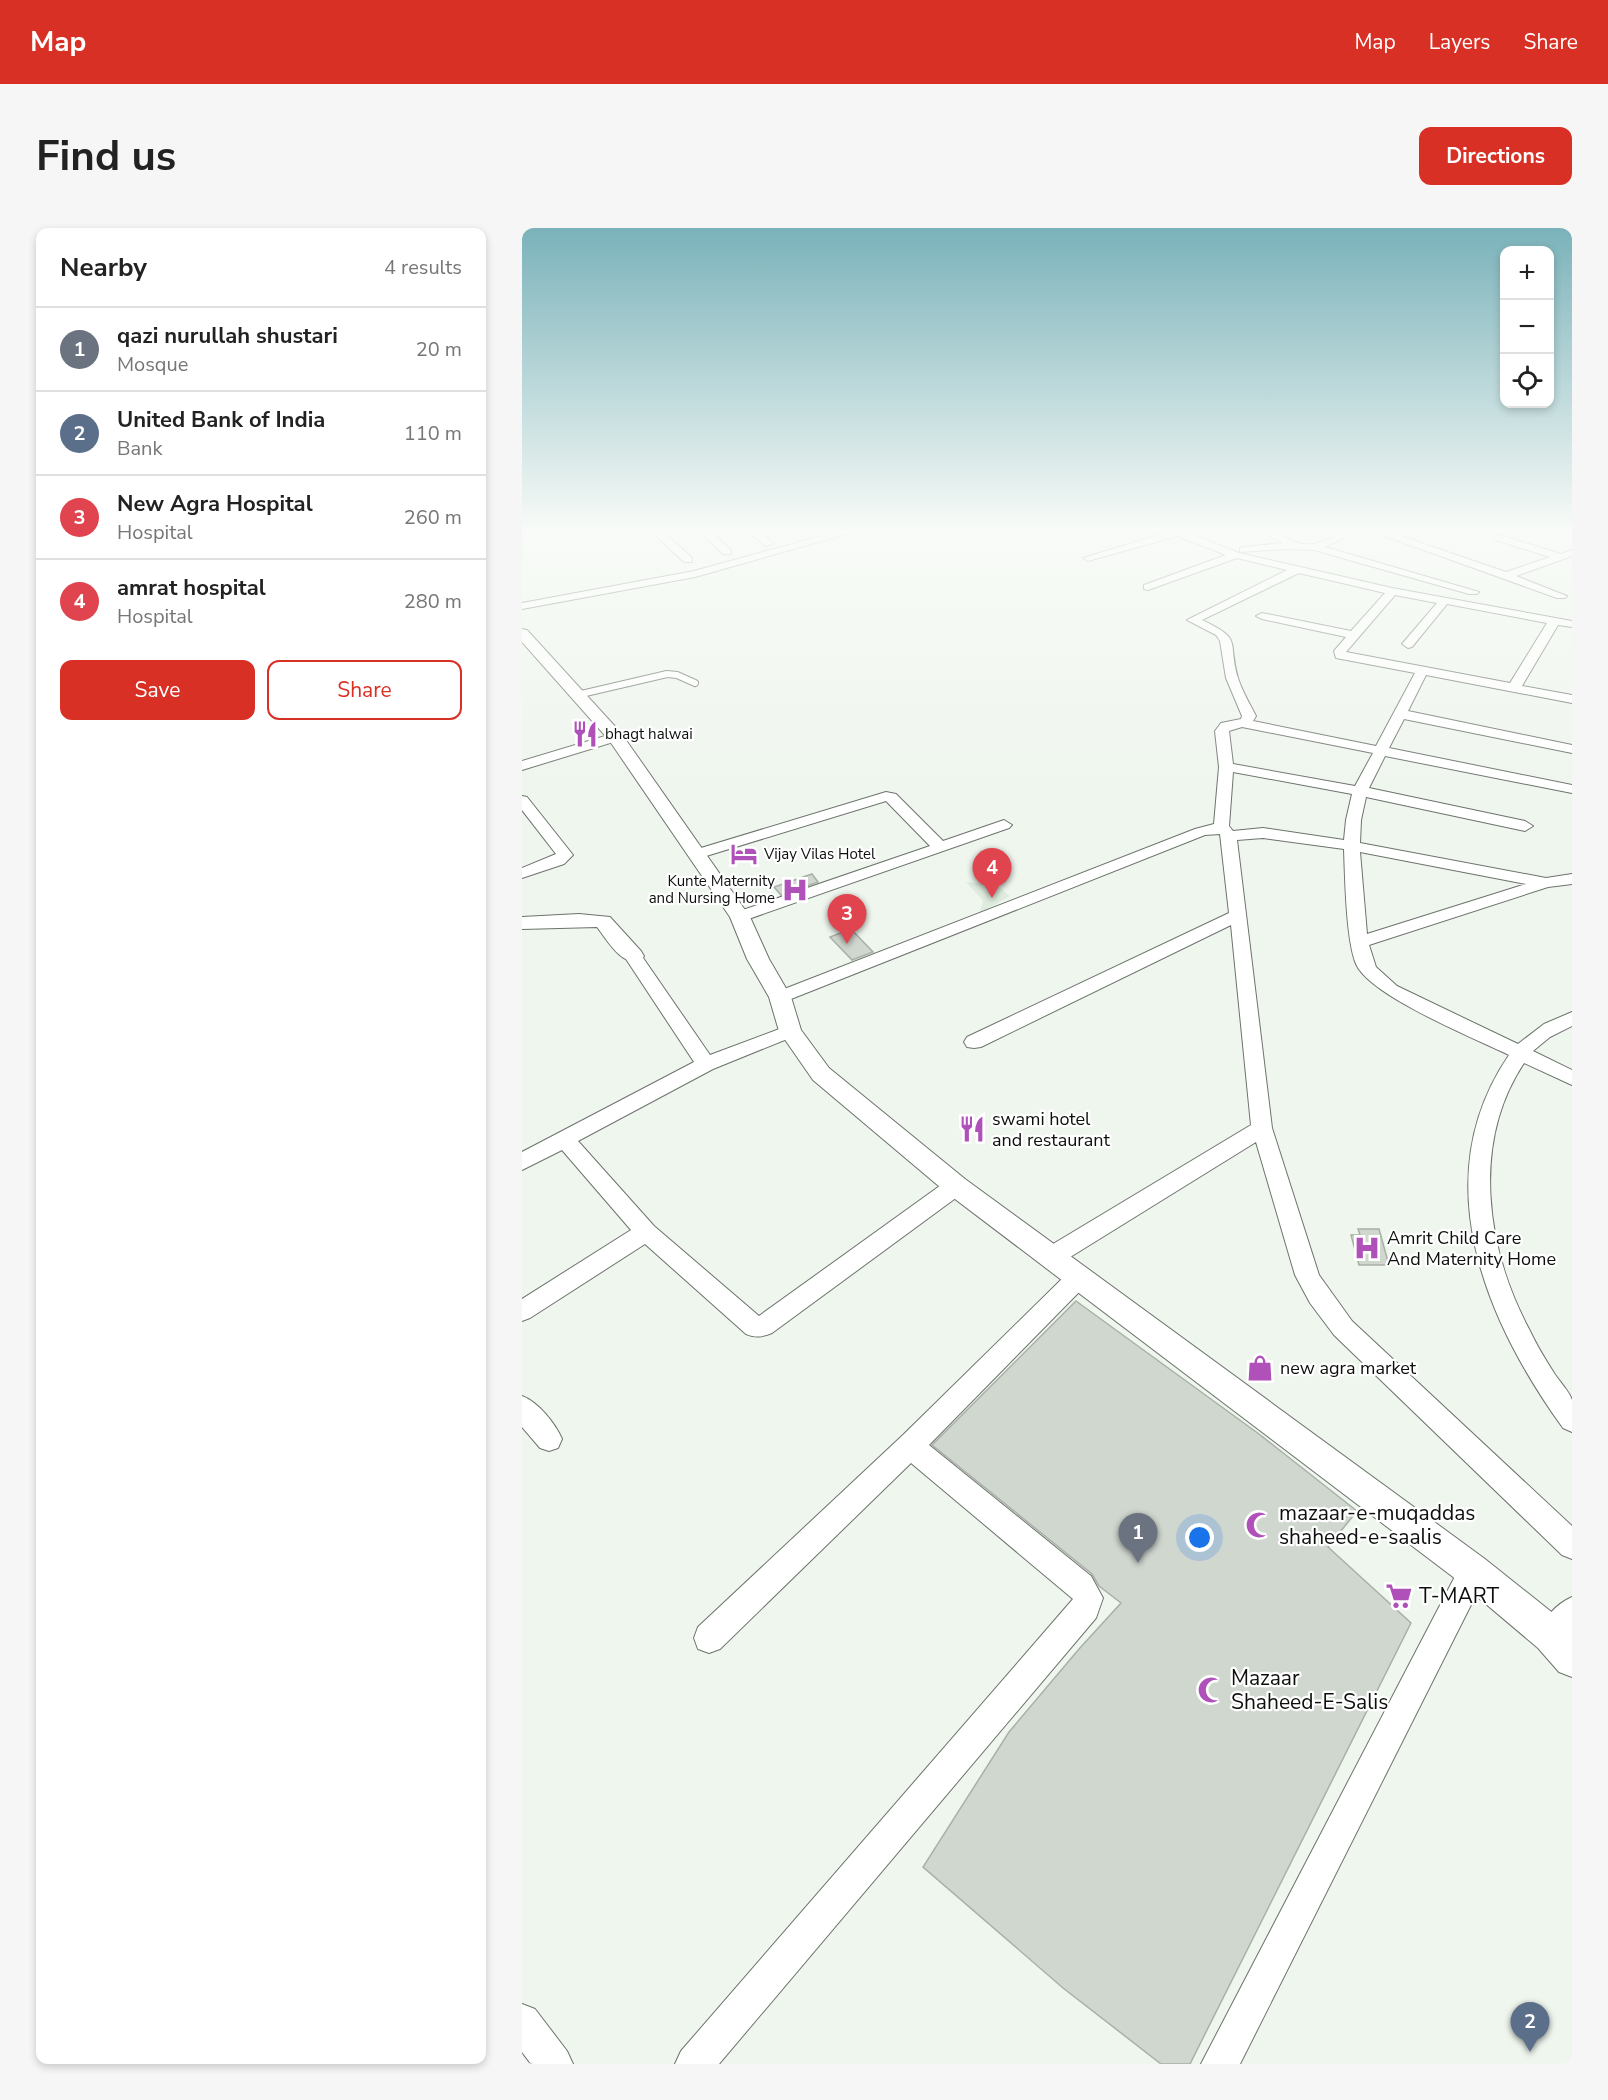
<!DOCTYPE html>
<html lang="en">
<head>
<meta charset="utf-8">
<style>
	:root { --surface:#fff; --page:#f6f6f6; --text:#222; --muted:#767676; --line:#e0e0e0; --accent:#d93025 }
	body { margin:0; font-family:"Nunito Sans",sans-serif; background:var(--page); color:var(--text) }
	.controls { position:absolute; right:18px; top:18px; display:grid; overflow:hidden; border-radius:12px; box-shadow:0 3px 9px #0003 }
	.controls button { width:54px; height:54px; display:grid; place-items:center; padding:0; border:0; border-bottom:2px solid var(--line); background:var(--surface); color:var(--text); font:30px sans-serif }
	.you { position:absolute; left:678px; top:1310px; width:21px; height:21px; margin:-15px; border:4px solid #fff; border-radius:50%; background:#1a73e8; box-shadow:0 0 0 9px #1a73e833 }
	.badge { display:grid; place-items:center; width:39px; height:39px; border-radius:50%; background:var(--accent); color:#fff; font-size:20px; font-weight:700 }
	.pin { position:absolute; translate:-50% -50px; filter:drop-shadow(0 2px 3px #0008) }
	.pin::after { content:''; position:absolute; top:32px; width:21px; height:18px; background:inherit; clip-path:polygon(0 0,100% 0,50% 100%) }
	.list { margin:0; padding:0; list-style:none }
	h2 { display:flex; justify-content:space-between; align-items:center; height:78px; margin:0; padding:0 24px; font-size:26px }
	h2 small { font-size:20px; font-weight:400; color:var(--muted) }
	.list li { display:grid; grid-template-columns:39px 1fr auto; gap:18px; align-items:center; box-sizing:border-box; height:84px; padding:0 24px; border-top:2px solid var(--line) }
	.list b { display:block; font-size:22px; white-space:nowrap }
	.list p { margin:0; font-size:20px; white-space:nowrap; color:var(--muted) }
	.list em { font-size:20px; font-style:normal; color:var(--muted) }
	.actions { display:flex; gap:12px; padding:18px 24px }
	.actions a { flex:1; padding:14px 0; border:2px solid var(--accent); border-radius:12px; text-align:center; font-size:21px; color:var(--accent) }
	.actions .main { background:var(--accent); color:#fff }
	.icon { flex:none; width:33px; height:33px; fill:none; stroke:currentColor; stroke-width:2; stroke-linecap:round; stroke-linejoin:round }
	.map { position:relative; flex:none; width:1050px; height:1836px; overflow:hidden; border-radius:12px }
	header { display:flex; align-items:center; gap:36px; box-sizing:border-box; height:84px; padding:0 30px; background:var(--accent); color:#fff }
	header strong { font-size:28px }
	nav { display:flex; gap:33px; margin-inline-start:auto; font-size:21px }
	.intro { display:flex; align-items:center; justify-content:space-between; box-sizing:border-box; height:144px; padding:0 36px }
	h1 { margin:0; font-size:42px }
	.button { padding:15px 27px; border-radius:12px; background:var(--accent); color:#fff; font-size:21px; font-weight:700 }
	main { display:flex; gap:36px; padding:0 36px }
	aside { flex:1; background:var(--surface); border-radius:12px; box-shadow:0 3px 9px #0003 }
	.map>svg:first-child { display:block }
</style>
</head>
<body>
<header>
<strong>Map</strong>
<nav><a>Map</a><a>Layers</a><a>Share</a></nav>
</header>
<div class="intro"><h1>Find us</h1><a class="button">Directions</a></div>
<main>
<aside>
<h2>Nearby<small>4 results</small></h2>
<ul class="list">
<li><span class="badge" style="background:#6b7280">1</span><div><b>qazi nurullah shustari</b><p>Mosque</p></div><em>20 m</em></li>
<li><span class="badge" style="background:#5c6f8a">2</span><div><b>United Bank of India</b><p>Bank</p></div><em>110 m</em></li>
<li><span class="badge" style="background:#e0444e">3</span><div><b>New Agra Hospital</b><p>Hospital</p></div><em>260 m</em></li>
<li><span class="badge" style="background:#e0444e">4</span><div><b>amrat hospital</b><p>Hospital</p></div><em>280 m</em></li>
</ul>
<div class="actions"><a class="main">Save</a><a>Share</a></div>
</aside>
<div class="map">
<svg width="1050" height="1836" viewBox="0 0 1050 1836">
	<rect width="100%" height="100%" fill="#eff6ee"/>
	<polygon fill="#dfecdf" points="444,654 473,656 488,668 457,686 461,673"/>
	<g fill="#d0d7cf" stroke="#a9b0a8" stroke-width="1.5">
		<polygon points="290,646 296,654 259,667 252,659"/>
		<polygon points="329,701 351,724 330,732 308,709"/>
		<polygon points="836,1001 857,1001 867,1037 837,1037 829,1007 838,1007"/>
		<polygon points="554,1073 737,1206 835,1283 806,1319 889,1395 668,1836 639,1836 541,1760 401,1639 487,1504 557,1421 599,1375 577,1358 570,1346 410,1217"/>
	</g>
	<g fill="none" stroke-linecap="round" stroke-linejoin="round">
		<g stroke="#6c736c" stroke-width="8">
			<polyline id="service" points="55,467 145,446 155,447 173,455"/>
		</g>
		<g stroke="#6c736c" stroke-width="2">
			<g id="minor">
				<polygon points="127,301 138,301 170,330 170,334 162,334"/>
				<polygon points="175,301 186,301 209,322 209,326 201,326"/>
				<polygon points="224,301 235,301 252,316 243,318"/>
				<polygon points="325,301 342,301 173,349 0,381 0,375 172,343"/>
				<path d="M642 301H656L717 325 870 360 1050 393V399L1036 397 1000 458 1050 467V475L904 447 886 483 1050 517V525L882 491 867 520 1050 557V565L863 528 847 560 1003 593 1011 598 1003 603 844 569 839 592 838 615 1024 650 1050 646V656L1026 659 847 717 854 739 875 758 996 816 1022 796 1050 784V798L1028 809 1011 823 1050 842V857L1002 835C949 915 964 1020 1007 1101 1014 1116 1023 1131 1032 1145 1037 1153 1047 1163 1050 1172 1050 1180 1050 1195 1050 1204L1041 1200C963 1092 903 950 987 827 952 810 848 768 834 736 824 712 823 648 822 621L741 610 715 612 750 900 797 1047 830 1093 1050 1298V1331L1040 1327 812 1107 788 1075 773 1047 734 914 537 1036 529 1038 521 1036 518 1029 521 1022 729 897 709 697 459 819 452 820 445 819 442 814 445 809 707 685 698 606 683 607 264 773H252L249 769 252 765 673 601 692 596 697 539 693 503 699 495 719 491 720 488 704 450 698 413 694 407 665 392 765 342 715 330 626 362 622 361V357L704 327 655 308 566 333 561 330 646 304ZM777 345 863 365 829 403 740 385 734 388 740 391 824 409 812 423 814 430 893 445 854 518 731 493 734 488C728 476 720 463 716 450 705 412 722 412 680 392ZM873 367 915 375 880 416 886 420 890 419 925 376 1025 395 988 455 824 424ZM720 499 851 525 833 558 711 536 707 503ZM711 544 830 566 824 592 822 612 741 600 711 603 707 598ZM838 624 1004 656 845 706Z"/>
				<path d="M736 301C757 301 771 319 791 316 809 313 820 301 841 301L803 319 957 364 955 366H947L792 322 763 321 718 324V320L722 319 761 315Z"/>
				<polygon points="843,301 858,301 984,344 1028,329 973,312 973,308 981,308 1039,326 1050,322 1050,328 994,348 1045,368 1043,370 1035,370"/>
				<polygon points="93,505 98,506 100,509 98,512 0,542 0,533"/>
				<polygon points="364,564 374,566 421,613 482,592 490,597 487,600 218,694 210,689 212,685 408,618 364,573 181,629 175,631 167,626 169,623"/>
				<polygon points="0,568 5,569 51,627 42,636 0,650 0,640 34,626 0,582"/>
				<path d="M111 723 117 724 188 827 268 797 275 799 277 803 275 807 191 841 56 913 132 998 237 1088 426 952 434 950 442 952 445 958 442 964 250 1105C240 1109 234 1110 224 1106L123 1016 8 1090 0 1093V1071L109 1002 40 922 0 942V924L172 834 102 728 105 724Z"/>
				<polygon points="556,1040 564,1043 568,1050 564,1057 407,1217 569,1348 581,1370 574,1390 197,1836 153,1836 159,1823 551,1371 389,1235 198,1421 187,1425 176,1421 172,1410 176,1399 381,1207 548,1043"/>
				<path d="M0 1168C16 1174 33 1195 40 1211L36 1220 27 1223 18 1220 0 1199Z"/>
				<polygon points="951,1329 961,1333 965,1343 961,1353 718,1836 679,1836 941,1333"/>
				<path d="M1050 1369V1406L1040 1418 1029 1422 1018 1418 1014 1407C1021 1391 1034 1376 1050 1369Z"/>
				<polygon points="0,1776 13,1781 45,1823 51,1836 9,1836 0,1824"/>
			</g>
		</g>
		<g stroke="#6c736c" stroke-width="2">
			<g id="tertiary">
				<polygon points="0,401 5,402 99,505 228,689 247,731 269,769 279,802 307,840 443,951 963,1331 1042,1394 1050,1403 1050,1449 1037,1444 1016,1420 939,1355 425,965 291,852 257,803 247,769 225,731 208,689 87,512 0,414"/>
				<path d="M57 686 88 689 119 723 122 728 119 733C99 738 86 713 75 699L0 701V689Z"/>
			</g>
		</g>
		<use href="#service" stroke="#fff" stroke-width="6"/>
		<use href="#minor" fill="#fff" fill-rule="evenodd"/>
		<use href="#tertiary" fill="#fff" fill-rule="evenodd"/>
	</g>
	<linearGradient id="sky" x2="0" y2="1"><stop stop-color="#7ab2ba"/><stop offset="0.54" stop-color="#f8fbf7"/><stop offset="1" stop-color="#f8fbf7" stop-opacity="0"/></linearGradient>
	<rect width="1050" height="558" fill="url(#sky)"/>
	<defs>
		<g id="restaurant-bare" transform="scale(2.07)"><path d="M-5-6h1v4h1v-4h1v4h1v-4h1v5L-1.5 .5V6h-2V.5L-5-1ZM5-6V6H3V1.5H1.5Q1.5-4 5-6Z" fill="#b050b9" stroke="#fff" stroke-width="2.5" paint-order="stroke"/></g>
		<g id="hotel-bare" transform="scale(2.07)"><path d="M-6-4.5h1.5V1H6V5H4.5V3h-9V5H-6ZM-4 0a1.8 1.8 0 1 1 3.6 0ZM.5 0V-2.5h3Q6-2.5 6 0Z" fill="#b050b9" stroke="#fff" stroke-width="2.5" paint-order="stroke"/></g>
		<g id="hospital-bare" transform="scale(2.07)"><path d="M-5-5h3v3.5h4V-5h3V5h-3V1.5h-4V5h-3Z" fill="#b050b9" stroke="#fff" stroke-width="2.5" paint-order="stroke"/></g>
		<g id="shop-bare" transform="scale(2.07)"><path d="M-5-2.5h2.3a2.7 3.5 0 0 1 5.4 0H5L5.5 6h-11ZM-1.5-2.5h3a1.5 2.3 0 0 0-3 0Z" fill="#b050b9" stroke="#fff" stroke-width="2.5" paint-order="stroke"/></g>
		<g id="mosque-bare" transform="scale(2.07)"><path d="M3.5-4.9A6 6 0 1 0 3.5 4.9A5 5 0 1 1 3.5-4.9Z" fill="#b050b9" stroke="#fff" stroke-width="2.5" paint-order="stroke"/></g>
		<g id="supermarket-bare" transform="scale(2.07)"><path d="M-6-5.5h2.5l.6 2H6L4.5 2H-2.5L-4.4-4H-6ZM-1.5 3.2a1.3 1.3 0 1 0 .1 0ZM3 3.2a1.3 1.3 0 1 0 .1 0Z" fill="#b050b9" stroke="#fff" stroke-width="2.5" paint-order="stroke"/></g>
	</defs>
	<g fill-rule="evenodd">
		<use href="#restaurant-bare" x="63" y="506"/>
		<use href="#hotel-bare" x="222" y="626"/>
		<use href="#hospital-bare" x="273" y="662"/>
		<use href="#restaurant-bare" x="450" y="901"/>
		<use href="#hospital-bare" x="845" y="1020"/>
		<use href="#shop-bare" x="738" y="1140"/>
		<use href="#mosque-bare" x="737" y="1297"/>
		<use href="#supermarket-bare" x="877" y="1368"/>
		<use href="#mosque-bare" x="689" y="1462"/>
	</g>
	<g text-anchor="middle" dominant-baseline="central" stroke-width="4.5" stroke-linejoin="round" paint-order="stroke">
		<g font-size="15" fill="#0c0f0c" stroke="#fff" text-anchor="start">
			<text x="83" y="506">bhagt halwai</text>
			<text x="242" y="626">Vijay Vilas Hotel</text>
			<text x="253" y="653" text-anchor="end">Kunte Maternity<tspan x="253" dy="17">and Nursing Home</tspan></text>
		</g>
		<g font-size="18" fill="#0c0f0c" stroke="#fff" text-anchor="start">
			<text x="470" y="891">swami hotel<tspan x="470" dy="21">and restaurant</tspan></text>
			<text x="865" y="1010">Amrit Child Care<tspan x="865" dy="21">And Maternity Home</tspan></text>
			<text x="758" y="1140">new agra market</text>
		</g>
		<g font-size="21" fill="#0c0f0c" stroke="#fff" text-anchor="start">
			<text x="757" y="1285">mazaar-e-muqaddas<tspan x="757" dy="24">shaheed-e-saalis</tspan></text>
			<text x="897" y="1368">T-MART</text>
			<text x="709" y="1450">Mazaar<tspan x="709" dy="24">Shaheed-E-Salis</tspan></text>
		</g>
	</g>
</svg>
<div class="controls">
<button>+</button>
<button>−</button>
<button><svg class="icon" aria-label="locate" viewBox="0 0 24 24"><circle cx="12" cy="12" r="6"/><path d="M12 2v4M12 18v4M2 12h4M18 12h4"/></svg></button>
</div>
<div class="you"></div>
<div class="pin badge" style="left:616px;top:1335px;background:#6b7280">1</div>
<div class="pin badge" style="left:1008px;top:1824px;background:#5c6f8a">2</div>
<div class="pin badge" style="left:325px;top:716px;background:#e0444e">3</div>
<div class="pin badge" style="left:470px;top:670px;background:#e0444e">4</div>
</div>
</main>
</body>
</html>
